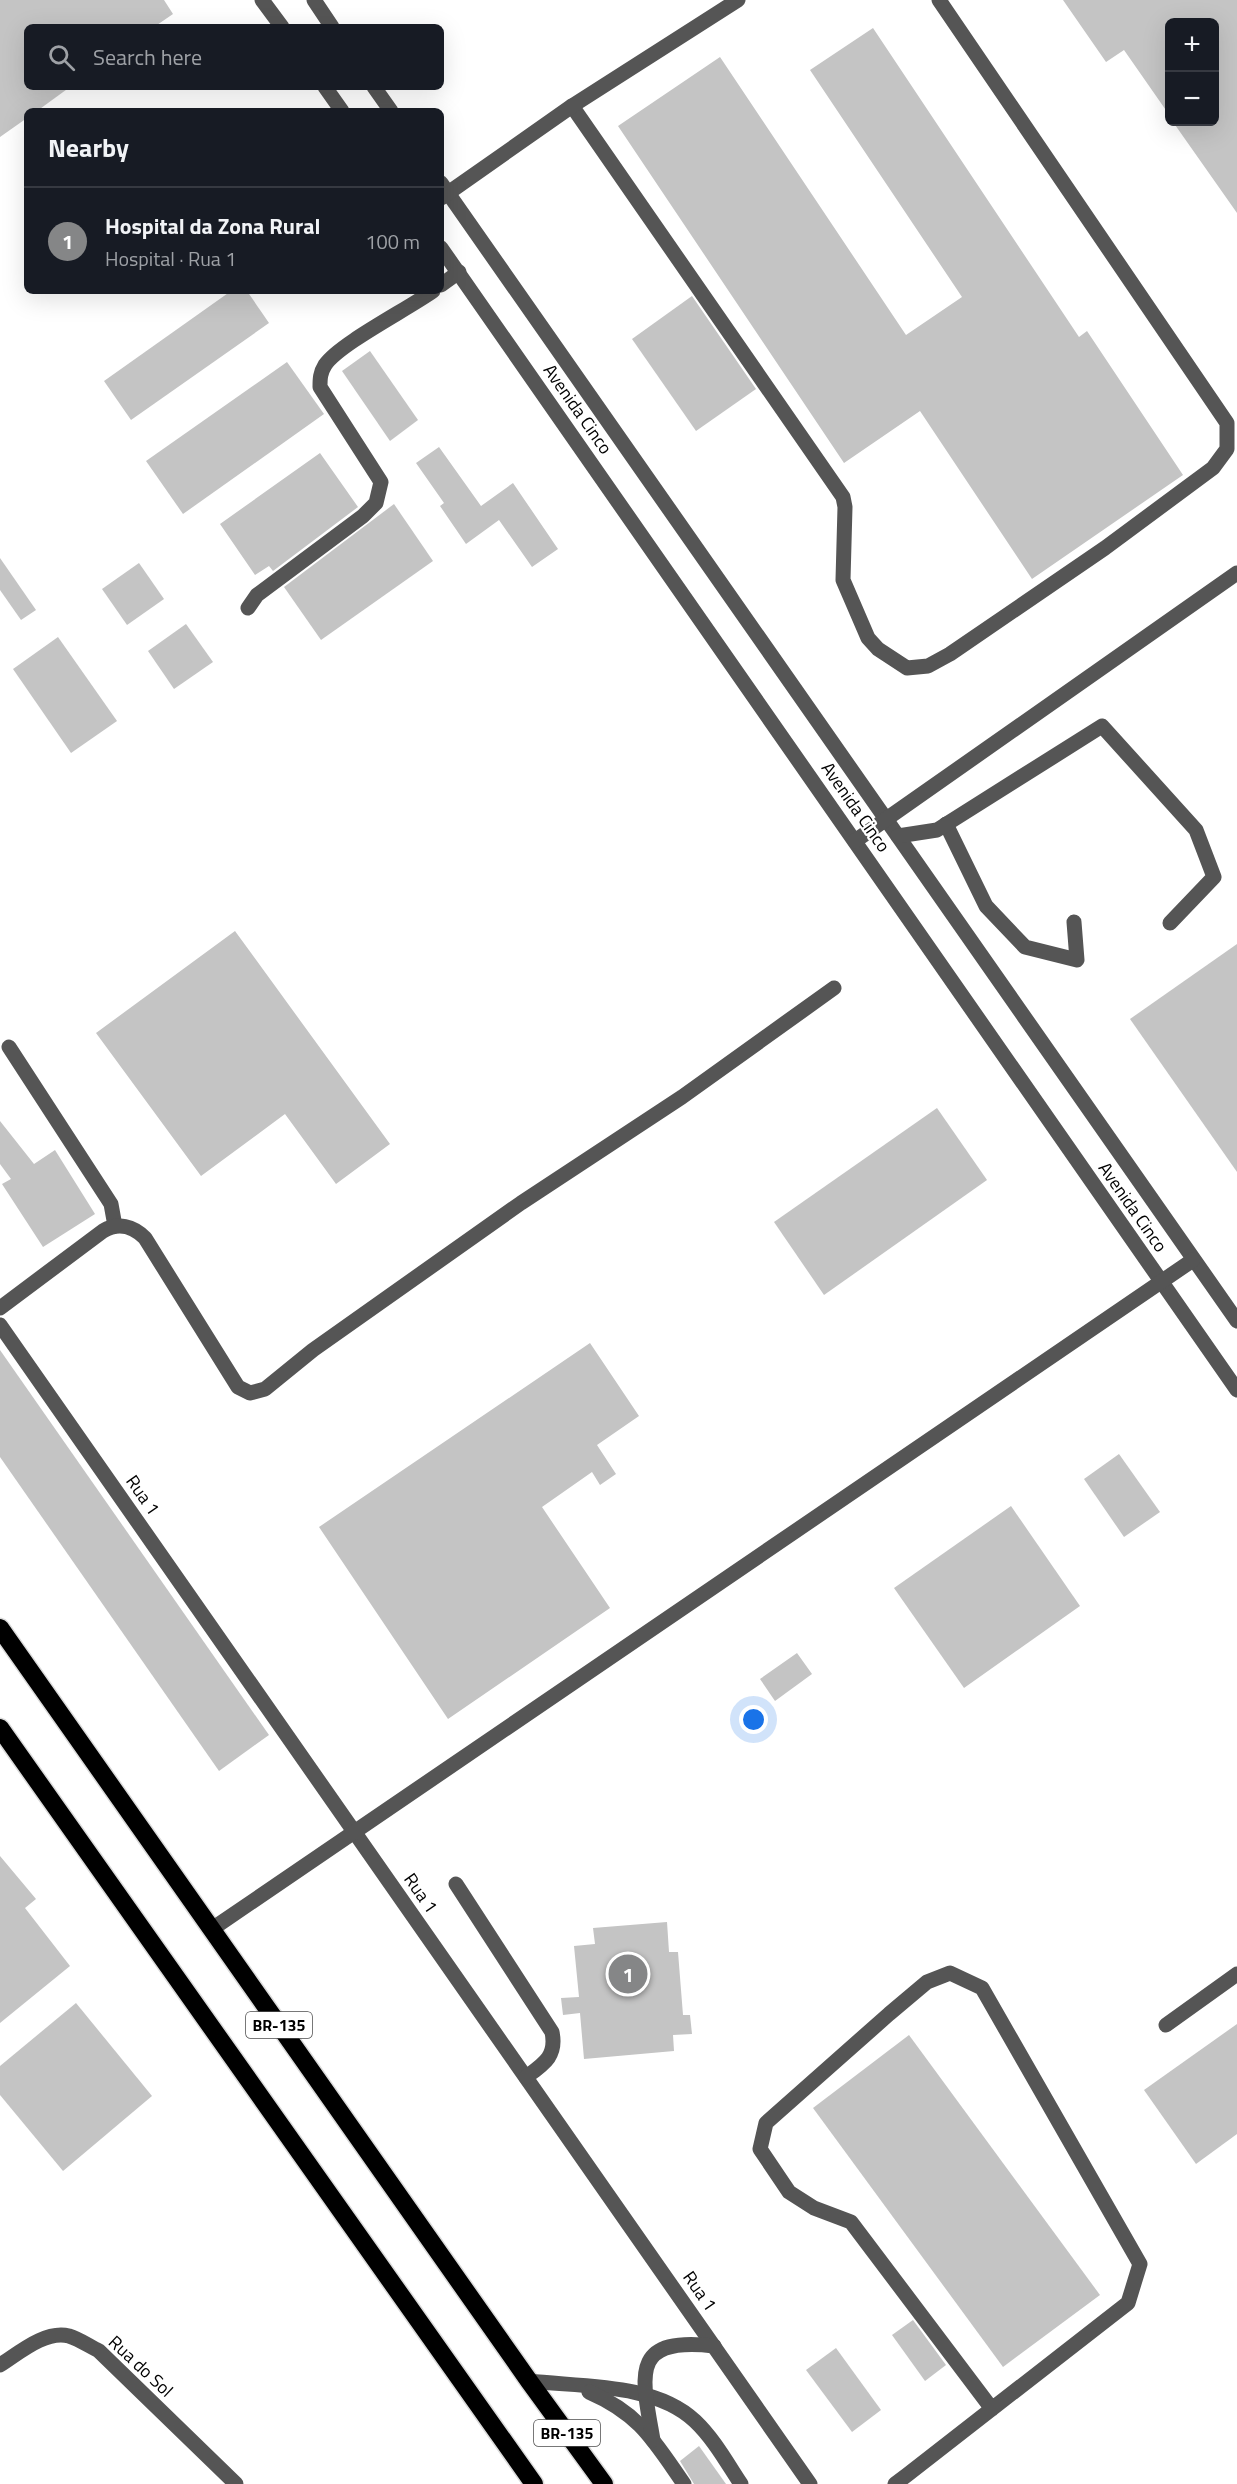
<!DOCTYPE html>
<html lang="en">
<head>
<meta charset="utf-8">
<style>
	:root { --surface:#171b24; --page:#20242c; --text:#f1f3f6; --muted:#9ea1a6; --line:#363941; --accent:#858687 }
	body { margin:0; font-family:"Titillium Web",sans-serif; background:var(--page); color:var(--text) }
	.controls { position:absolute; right:18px; top:18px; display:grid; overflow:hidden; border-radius:9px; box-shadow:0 6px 24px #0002 }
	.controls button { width:54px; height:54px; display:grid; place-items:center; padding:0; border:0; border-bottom:2px solid var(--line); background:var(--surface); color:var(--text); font:30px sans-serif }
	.you { position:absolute; left:754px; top:1720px; width:21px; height:21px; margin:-15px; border:4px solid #fff; border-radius:50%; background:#1a73e8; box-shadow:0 0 0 9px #1a73e833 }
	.badge { display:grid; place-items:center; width:39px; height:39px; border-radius:50%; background:var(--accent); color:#fff; font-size:20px; font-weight:700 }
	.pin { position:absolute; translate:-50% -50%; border:3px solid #fff; box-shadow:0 2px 6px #0006 }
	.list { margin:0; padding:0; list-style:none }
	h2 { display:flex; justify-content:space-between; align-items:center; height:78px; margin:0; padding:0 24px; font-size:26px }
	h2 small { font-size:20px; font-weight:400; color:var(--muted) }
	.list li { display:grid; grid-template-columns:39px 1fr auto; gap:18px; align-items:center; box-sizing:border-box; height:108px; padding:0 24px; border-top:2px solid var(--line) }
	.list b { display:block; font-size:22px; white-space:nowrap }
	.list p { margin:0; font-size:20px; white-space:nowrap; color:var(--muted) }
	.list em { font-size:20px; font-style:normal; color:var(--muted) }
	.icon { flex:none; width:33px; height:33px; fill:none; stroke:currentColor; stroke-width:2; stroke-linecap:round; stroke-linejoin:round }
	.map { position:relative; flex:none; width:1237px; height:2484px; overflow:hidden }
	.search { position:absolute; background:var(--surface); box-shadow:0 6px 24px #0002; left:24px; top:24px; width:420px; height:66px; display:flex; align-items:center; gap:15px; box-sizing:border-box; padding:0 21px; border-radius:9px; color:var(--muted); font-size:22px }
	.panel { position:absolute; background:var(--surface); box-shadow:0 6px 24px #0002; left:24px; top:108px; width:420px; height:186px; border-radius:9px }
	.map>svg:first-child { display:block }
</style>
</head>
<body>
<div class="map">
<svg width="1237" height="2484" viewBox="0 0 1237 2484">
	<rect width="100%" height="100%" fill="#fff"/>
	<g fill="#c4c4c4">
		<polygon points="0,0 164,0 173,14 154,27 27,27 27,87 70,87 37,111 27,111 27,118 0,137"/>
		<polygon points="1063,0 1237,0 1237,213 1173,122 1215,122 1215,22 1170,22 1170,116 1124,50 1106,62"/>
		<polygon points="873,28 1079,337 1087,331 1183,475 1032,579 920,411 844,463 618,126 720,57 906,335 962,297 810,70"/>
		<polygon points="231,291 247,291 269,323 131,420 104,381"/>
		<polygon points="692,296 756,389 696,431 632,339"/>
		<polygon points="370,351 418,420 390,441 342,371"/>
		<polygon points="287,362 324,414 183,514 146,461"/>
		<polygon points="439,447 481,506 513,483 558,549 532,567 499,520 466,544 440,506 444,503 416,463"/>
		<polygon points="320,453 358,507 273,571 269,566 255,575 220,524"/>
		<polygon points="394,504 433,561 321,640 284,587"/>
		<polygon points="0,558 36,610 21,620 0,590"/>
		<polygon points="139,563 164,599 127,625 102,589"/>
		<polygon points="186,624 213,662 174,689 148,651"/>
		<polygon points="58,637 117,721 71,753 13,669"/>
		<polygon points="235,931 390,1144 336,1184 285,1114 201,1176 96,1033"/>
		<polygon points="1237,944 1237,1172 1130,1019"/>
		<polygon points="937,1108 987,1180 824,1295 774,1222"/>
		<polygon points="0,1121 34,1164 55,1150 95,1214 43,1247 2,1184 11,1179 0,1164"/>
		<polygon points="590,1343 639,1416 597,1445 616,1474 600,1485 592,1472 542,1507 610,1608 448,1719 319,1527"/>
		<polygon points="0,1350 269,1735 219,1771 0,1457"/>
		<polygon points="1119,1454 1160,1512 1124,1537 1084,1479"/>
		<polygon points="1011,1506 1080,1606 964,1688 894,1588"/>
		<polygon points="797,1653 812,1674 775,1701 760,1679"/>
		<polygon points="0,1856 36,1899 25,1908 70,1966 0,2023"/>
		<polygon points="667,1922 669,1952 678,1952 683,2015 690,2015 692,2034 673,2035 674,2051 584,2059 580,2013 563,2015 561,1998 579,1997 574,1946 595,1944 593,1928"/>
		<polygon points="76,2003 152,2096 63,2171 0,2095 0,2066"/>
		<polygon points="1237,2024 1237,2134 1196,2164 1144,2090"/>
		<polygon points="909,2035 1100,2295 1003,2367 813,2108"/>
		<polygon points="913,2320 946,2365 925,2381 892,2335"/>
		<polygon points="836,2348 881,2410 852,2432 806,2370"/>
		<polygon points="699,2446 726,2484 694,2484 680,2461"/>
	</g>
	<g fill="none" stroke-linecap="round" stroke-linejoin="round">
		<g stroke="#dbdbdb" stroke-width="21">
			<g id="highway">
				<polyline points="0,1628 529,2381 604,2484"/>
				<polyline points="0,1728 534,2484"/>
			</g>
		</g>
		<g stroke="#555" stroke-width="15">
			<polyline points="262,0 282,27"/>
			<polyline points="314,0 332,27"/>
			<polyline points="325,87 342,111"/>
			<polyline points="374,87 391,111"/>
			<polyline points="572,106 843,497 845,507 843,580 868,638 878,649 907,668 928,666 950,654 1105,548 1213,468 1227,449 1227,423 939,0"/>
			<polyline points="441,183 1237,1321"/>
			<polyline points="441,198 572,106 738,0"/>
			<polyline points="441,248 1237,1390"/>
			<polyline points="441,285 459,272"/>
			<path d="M248 608 257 595 363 516 376 503 381 482 320 387C320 379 320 373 325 365 339 344 408 309 433 291"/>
			<polyline points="946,824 986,906 1025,947 1077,960 1074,922"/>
			<polyline points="898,836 937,830 1102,726 1196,830 1214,877 1170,923"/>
			<polyline points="855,841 1237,573"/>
			<polyline points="9,1047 111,1204 115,1226"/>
			<path d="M0 1308 103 1231C118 1222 133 1226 145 1238L238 1387 250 1393 265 1389 313 1350 521 1203 682 1097 834 988"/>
			<polyline points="0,1325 810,2484"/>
			<path d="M456 1884 552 2032C557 2056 544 2064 526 2077"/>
			<polyline points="212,1929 1193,1260"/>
			<polyline points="1166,2025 1237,1974"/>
			<path d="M0 2365C19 2353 45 2330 69 2336 79 2339 89 2346 99 2351L236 2484"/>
			<path d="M529 2381C582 2387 655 2383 695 2421 714 2439 727 2463 741 2484"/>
			<path d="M589 2392C640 2414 654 2441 684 2484"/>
			<path d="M653 2440C642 2376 629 2336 714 2346"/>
			<polyline points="895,2484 907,2475 1128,2303 1140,2264 982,1988 950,1973 927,1982 889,2014 766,2123 760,2149 789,2192 814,2208 851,2222 992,2409"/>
		</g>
		<use href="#highway" stroke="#000" stroke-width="18"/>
	</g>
	<g text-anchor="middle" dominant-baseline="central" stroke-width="4.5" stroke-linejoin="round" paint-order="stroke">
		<g fill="#fff" stroke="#4c4c4c" stroke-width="1.5">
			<rect x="246" y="2012" width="66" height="26" rx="4.5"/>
			<rect x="534" y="2420" width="66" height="26" rx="4.5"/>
		</g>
		<g font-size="16" font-weight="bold" fill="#000">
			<text x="279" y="2025">BR-135</text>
			<text x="567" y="2433">BR-135</text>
		</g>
		<g font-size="18" fill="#000" stroke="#fff">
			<text transform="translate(578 409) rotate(55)">Avenida Cinco</text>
			<text transform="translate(856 807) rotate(55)">Avenida Cinco</text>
			<text transform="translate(1133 1207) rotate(55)">Avenida Cinco</text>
			<text transform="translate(143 1495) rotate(55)">Rua 1</text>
			<text transform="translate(421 1893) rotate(55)">Rua 1</text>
			<text transform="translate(700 2291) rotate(55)">Rua 1</text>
			<text transform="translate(141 2366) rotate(43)">Rua do Sol</text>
		</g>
	</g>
</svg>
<div class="controls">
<button>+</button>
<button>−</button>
</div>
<div class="you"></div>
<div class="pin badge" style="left:628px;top:1974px">1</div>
<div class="search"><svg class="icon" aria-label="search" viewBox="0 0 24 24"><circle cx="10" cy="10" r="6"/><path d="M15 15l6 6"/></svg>Search here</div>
<section class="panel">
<h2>Nearby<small></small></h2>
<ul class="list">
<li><span class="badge">1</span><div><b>Hospital da Zona Rural</b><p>Hospital · Rua 1</p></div><em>100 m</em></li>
</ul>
</section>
</div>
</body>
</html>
